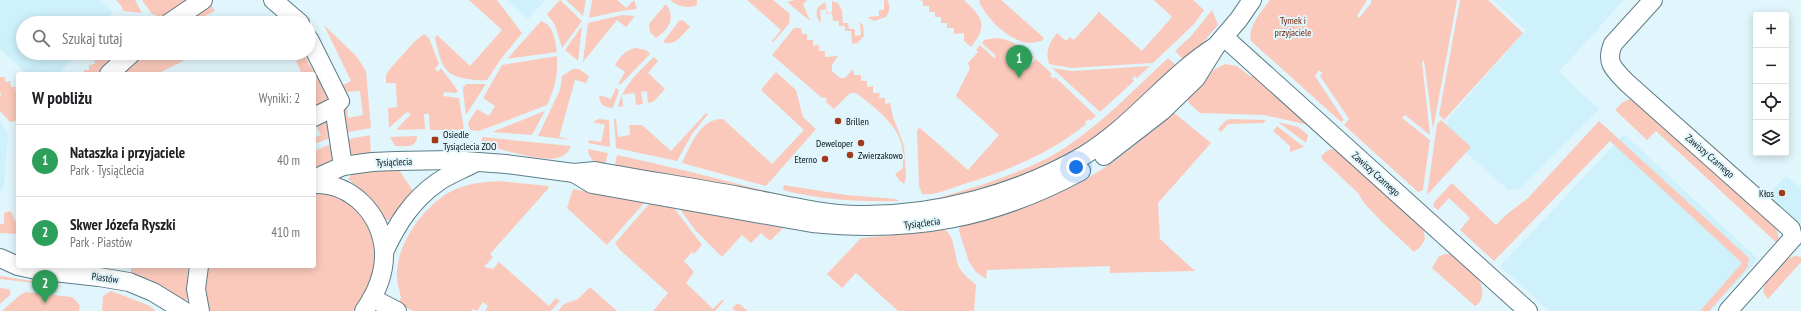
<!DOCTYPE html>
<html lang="pl">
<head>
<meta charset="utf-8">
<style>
	:root { --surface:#fff; --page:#f2f2f2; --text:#202124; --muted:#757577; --line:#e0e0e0; --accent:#111827 }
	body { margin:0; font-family:"PT Sans Narrow",sans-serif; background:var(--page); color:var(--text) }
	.controls { position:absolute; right:12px; top:12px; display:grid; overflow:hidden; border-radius:4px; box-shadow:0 2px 10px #0003 }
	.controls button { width:36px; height:36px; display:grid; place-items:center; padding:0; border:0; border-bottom:1px solid var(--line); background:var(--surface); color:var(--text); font:20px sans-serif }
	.you { position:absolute; left:1076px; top:167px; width:14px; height:14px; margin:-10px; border:3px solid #fff; border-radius:50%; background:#1a73e8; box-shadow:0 0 0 6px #1a73e833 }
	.badge { display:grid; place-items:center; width:26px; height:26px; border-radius:50%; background:var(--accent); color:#fff; font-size:13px; font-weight:700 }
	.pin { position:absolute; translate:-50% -33px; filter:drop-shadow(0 1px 2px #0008) }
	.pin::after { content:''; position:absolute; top:21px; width:14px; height:12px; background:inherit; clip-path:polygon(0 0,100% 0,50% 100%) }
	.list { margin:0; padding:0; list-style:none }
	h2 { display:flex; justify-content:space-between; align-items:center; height:52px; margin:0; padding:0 16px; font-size:17px }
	h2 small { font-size:13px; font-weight:400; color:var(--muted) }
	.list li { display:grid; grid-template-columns:26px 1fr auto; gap:12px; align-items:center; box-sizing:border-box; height:72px; padding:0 16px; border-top:1px solid var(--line) }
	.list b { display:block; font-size:15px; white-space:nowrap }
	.list p { margin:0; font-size:13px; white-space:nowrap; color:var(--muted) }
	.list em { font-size:13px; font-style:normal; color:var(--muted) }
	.icon { flex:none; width:22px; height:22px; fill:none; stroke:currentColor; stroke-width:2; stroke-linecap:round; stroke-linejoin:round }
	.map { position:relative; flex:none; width:1801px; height:311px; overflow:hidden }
	.search { position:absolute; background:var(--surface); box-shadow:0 2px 10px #0003; left:16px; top:16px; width:300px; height:44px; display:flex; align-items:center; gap:10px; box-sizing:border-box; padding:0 14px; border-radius:22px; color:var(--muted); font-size:15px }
	.panel { position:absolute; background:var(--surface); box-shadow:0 2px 10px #0003; left:16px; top:72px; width:300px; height:196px; border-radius:4px }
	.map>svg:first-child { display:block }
</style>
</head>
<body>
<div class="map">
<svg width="1801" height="311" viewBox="0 0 1801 311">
	<rect width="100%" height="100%" fill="#e1f6fc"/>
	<g fill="#cef1fc">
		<polygon points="0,0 100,0 113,12 103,23 23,23 23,53 77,53 59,74 27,74 0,49"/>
		<polygon points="507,0 545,0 528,19"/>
		<polygon points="1493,0 1624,0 1559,72 1599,109 1521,188 1509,191 1446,134 1448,119 1526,30"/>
		<polygon points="0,121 6,129 8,135 4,188 0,192"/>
		<polygon points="1624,134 1758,259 1711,311 1549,311 1500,266"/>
		<polygon points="1786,176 1801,189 1801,222 1798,225 1766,196"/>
	</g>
	<g fill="#fac9bb">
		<polygon points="116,0 135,0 142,13 123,11 122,7"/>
		<polygon points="142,0 193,0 163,18 152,14"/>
		<path d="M469 0H497L522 33 501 59 487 80C481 81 475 80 468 79 441 76 441 61 435 38L437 35 470 66 502 30Z"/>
		<polygon points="560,0 582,21 562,48 555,25 547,14"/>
		<polygon points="566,0 586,0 583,16"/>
		<polygon points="592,0 617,0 626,8 634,0 637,9 621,11 589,18"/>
		<path d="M670 0H697V5C687 9 679 7 670 0Z"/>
		<polygon points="747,0 773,0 790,14 789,24 774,41 771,42 781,30"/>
		<polygon points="795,0 807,0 803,4 810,21 787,2"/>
		<path d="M884 0H887C891 6 890 12 886 17L874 21 867 17 879 16V10H884Z"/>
		<path d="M917 0H964C982 17 989 25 971 47L964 41V33L954 34V28H947V23H941V17H935V12H929V6H923V1Z"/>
		<path d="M980 0H1001L1044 38 1042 41C1036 42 1029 44 1023 42 1004 36 988 19 979 2Z"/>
		<path d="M1154 0H1193L1204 10 1194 24 1153 63 1071 68 1049 64C1045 51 1049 43 1057 33L1066 41 1070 37 1074 40 1099 12 1142 51 1172 17Z"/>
		<path d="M1270 0H1367L1357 16 1359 18 1371 3V0H1457L1433 129 1424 60 1422 62 1430 135 1405 115 1402 118 1430 140 1423 190 1418 192 1344 125 1349 119 1320 76 1322 73 1319 70 1315 76 1344 120 1341 122 1251 41C1247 27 1262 11 1270 0Z"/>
		<polygon points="1460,0 1488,0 1523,33 1444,120 1439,115"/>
		<path d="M832 1 838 3 842 11 843 23H848L849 29H855V36L861 35 860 22 863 25 864 36 857 43 852 44 851 31H845V26H839V21H833L832 13 826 14V9L820 10 821 23C817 19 815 13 818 7L825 2 827 13 832 12Z"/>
		<path d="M666 4C676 18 669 29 656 38L650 32 649 24Z"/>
		<polygon points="211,5 215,11 203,17 205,23 183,23"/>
		<polygon points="1212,10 1218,25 1186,62 1175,51 1191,36"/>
		<polygon points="622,15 635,16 626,27 617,20 583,62 588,23"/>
		<polygon points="122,18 148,22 148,23 117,23"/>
		<path d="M683 20 690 27C682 35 675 47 663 42L679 21Z"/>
		<path d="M541 21C554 25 555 40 557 52L507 59Z"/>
		<polygon points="324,25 357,57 366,71 371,128 343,133 342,112 347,106 348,118 363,115 360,91 345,92 339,87 351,81"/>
		<polygon points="582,26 578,61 565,50"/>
		<path d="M794 28H801L802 34H807V40H813V46L819 45V51H825V57L838 56 832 65V71L840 78H845L853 69 854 75H861V81H867V87L873 86V93H880L879 98H885V104L890 103 893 117 904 146 906 178 904 184 899 180 895 174 903 168C903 161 903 153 902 146 897 123 873 106 856 93H850L834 109 826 102 827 99 824 97 822 98 772 55Z"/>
		<polygon points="424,34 429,38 439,64 435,69 438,72 441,68 458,91 456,93 444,92 443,96 459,98 464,130 430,130 429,114 424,114 425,129 396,130 411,114 407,112 389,128 388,108 397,107 396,83 386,83 386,75 389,70 415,41"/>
		<path d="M995 38C1009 38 1024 48 1034 57L1028 64 1030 66 1036 59 1052 74 1050 76 1054 79 1055 77 1096 116 1090 121 1088 119 1085 122 1086 124C1050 154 1006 171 961 185 949 189 934 196 922 194L919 186 917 132 919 127 968 170 999 135 956 96 970 68 968 63 978 52 976 50 980 45 994 58 996 56 982 43 984 40Z"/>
		<path d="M635 48 646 50 650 54 621 84H618L625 72 615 65C620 57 625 50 635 48Z"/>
		<polygon points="105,53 124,53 101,74 84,74 84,70 89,70 89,65 95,64 94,59 99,58 99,54"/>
		<polygon points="144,53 199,53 157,74 121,74"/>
		<polygon points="305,56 328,98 324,103 314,108 314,74 302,74 296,61"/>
		<path d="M557 56C558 74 555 89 547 105L479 131 470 130 468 123 477 109 489 116 495 106 483 98 502 65Z"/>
		<path d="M654 57 658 61 648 73 665 89 654 101 648 103 647 91 641 92 643 104 636 105 635 93 622 95 623 106 618 107C623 86 638 72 654 57Z"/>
		<path d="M1168 58 1179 68 1124 120 1058 164 968 197 922 202C966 191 1032 171 1069 145 1105 120 1136 88 1168 58Z"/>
		<polygon points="1225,64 1237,66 1251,77 1254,74 1307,122 1308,125 1264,115 1200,113 1189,103 1187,98 1215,69"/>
		<polygon points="1150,66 1137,78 1135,76 1132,79 1134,81 1100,112 1052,68 1072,71"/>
		<polygon points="573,69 579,69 589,76 586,83 575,80 559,137 572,140 538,136 560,90 562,76"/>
		<path d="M776 72 796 90 803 117 816 129 766 186 682 163C691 145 700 118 723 119L772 164 804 130 761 90Z"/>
		<polygon points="0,77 5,77 5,82 10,81 11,87 15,87 16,92 18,92 18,121 10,122 0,111 0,96 2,94 0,93"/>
		<polygon points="467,84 486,84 466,115 463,91 463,87"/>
		<path d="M616 88 619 90 613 108C603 107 600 105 599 95L611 99Z"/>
		<polygon points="1632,98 1776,226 1779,240 1778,244 1656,131 1647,140 1615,110 1623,102"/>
		<polygon points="545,111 532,135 492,132"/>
		<path d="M1173 112 1211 143 1158 203 1160 239 1195 271 1110 273V266L987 270 986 279 976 272 969 262 959 231 960 225C1011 214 1063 195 1107 166 1130 150 1152 131 1173 112Z"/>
		<polygon points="706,113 708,114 692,134 677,161 616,148 614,119 616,119 618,137 630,135 629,125 642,125 671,151"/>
		<polygon points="599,119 609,120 610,147 588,143 589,140 601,142 605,125 593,122"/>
		<polygon points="1230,119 1266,120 1263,123 1228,124 1221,132 1218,129 1225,121"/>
		<polygon points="327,120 331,123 333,137 314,144 314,138 321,135 315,124"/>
		<polygon points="1441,120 1471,147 1427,195 1437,124"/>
		<polygon points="1599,121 1749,258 1748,267 1709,311 1700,311 1742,263 1610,141 1494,261 1460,230 1470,218 1449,198 1438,210 1433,206 1435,201 1451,184 1453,184 1496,225 1507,214 1528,198"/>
		<polygon points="1278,122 1298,127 1308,135 1306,143"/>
		<polygon points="1277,126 1304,147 1290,152 1290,146 1273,131"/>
		<polygon points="370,135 371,154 347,158 344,140"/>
		<path d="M417 136C417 149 404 146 395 146L390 137Z"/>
		<path d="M482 137 571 146C569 151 566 155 560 157 545 164 498 148 481 144Z"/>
		<polygon points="333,143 336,160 314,168 314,151"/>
		<path d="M588 149 608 153 604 168C595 164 589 159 588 149Z"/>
		<polygon points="1331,149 1338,150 1423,226 1425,239 1421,246 1414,252 1382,222 1364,203 1358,193 1323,160 1321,156 1327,151"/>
		<path d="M617 155C694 171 769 194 846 209L614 170Z"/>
		<polygon points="399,170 413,191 389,220 386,220 369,196 348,179 353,173"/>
		<path d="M498 181 549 186 547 190 490 254 493 257 484 267 493 269 499 262 549 306 556 298 560 301 551 311H485L488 306 483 302 477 311 473 309 472 311H413L398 303 401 298C400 291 397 283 397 277 395 242 430 197 461 187 473 183 485 182 498 181Z"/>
		<path d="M784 185 846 195 896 199 899 201C860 202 821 200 783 190Z"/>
		<polygon points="573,189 644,203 607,245 567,208"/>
		<path d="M314 192C378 197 391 268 353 311H210L204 286 207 266H314Z"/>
		<polygon points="649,204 674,208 702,245 694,254 692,252 684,261 694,272 686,283 713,309 722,300 724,301 715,311 653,311 668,293 620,250 615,243"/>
		<polygon points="680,209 783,228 770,241 761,233 751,243 742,235 722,257 695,230"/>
		<polygon points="11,211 15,221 18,220 18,234 0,233 0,224 4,224 4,213"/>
		<path d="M943 229C957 236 953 257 960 269 964 275 971 280 976 285L974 311H898L856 273 842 288 827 274 861 238 916 233Z"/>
		<path d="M1445 254H1453C1464 265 1486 278 1482 296 1481 301 1479 304 1475 306L1432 268 1439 256Z"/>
		<path d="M1796 256 1801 257V262L1768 299 1763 292C1764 278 1782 258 1796 256Z"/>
		<polygon points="131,266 188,266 187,299 184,302 166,289 133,274 131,272"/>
		<polygon points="0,276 32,281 41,276 45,276 43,284 0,279"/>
		<polygon points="590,287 617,311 558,311 564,304 578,299"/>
		<polygon points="0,288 9,289 11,294 0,304"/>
		<polygon points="111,291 148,305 156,311 102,311 103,296"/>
		<polygon points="26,292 72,297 80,305 79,311 2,311 20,295"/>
		<polygon points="738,303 748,311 735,311 732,308"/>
	</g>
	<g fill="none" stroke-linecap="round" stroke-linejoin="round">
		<g stroke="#5d7d87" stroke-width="20">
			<g id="minor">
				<polyline points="273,0 300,23"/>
				<path d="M1653 0 1613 44C1605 63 1614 69 1626 82L1791 229 1793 238 1728 311"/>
				<polyline points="169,23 203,0"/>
				<polyline points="1224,37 1528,311"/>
				<polyline points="309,39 340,101 334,107 314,117"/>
				<polyline points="109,74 132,53"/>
				<polyline points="334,107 343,166"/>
				<polyline points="1104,156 1162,111 1196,78 1216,46 1239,19 1252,0"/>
				<path d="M574 173 592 184 812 223C912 233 992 219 1081 171"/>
				<path d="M314 179 343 166 372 162 396 161 451 160 506 164 574 173 595 171C643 180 691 187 739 196 777 203 821 215 859 215 936 216 1017 194 1083 156 1133 126 1167 77 1216 46"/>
				<path d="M314 184C352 183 381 214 384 251 385 273 376 294 364 311"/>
				<path d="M384 252C397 224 412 200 438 182 449 174 464 169 476 162"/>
				<polyline points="0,258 18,266"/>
				<polyline points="18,266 36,270 99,277 129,282 153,292 184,311"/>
				<polyline points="199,266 196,289 200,311"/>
				<polyline points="372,298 397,311"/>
			</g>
		</g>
		<use href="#minor" stroke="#fff" stroke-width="18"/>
	</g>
	<g fill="#a13a1b" stroke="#e1f6fc" stroke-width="1.5">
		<circle cx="838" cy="121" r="4"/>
		<rect x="431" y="136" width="8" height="8" rx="2"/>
		<circle cx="861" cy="143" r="4"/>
		<circle cx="850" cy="155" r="4"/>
		<circle cx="825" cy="159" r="4"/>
		<circle cx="1782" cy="193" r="4"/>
	</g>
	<g text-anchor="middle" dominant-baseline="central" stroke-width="4" stroke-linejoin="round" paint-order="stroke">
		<g font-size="10" fill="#711f05" stroke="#e1f6fc">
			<text x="1293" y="20">Tymek i<tspan x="1293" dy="12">przyjaciele</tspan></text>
		</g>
		<g font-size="10" fill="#061316" stroke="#e1f6fc" text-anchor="start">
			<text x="846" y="121">Brillen</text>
			<text x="443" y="134">Osiedle<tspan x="443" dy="12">Tysiąclecia ZOO</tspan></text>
			<text x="853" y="143" text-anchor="end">Deweloper</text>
			<text x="858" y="155">Zwierzakowo</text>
			<text x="817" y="159" text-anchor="end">Eterno</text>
			<text x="1774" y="193" text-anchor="end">Kłos</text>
		</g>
		<g font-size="10" fill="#061316" stroke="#e1f6fc">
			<text transform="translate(1710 156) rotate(41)">Zawiszy Czarnego</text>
			<text transform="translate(394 162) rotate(-2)">Tysiąclecia</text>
			<text transform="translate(1376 174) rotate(42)">Zawiszy Czarnego</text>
			<text transform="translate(922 223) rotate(-7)">Tysiąclecia</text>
			<text transform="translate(105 278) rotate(8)">Piastów</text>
		</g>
	</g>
</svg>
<div class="controls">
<button>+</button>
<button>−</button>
<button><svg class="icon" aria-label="locate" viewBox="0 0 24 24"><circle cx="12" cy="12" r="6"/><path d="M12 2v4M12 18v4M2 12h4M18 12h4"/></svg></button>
<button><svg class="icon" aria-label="layers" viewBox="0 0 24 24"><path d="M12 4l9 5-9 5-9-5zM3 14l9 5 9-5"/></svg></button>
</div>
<div class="you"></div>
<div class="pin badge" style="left:1019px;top:78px;background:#2e9e5b">1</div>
<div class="pin badge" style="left:45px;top:303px;background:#2e9e5b">2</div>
<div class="search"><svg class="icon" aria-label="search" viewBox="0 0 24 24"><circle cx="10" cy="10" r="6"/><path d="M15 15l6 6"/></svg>Szukaj tutaj</div>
<section class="panel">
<h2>W pobliżu<small>Wyniki: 2</small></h2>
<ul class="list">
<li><span class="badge" style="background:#2e9e5b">1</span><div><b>Nataszka i przyjaciele</b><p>Park · Tysiąclecia</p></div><em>40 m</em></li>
<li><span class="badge" style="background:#2e9e5b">2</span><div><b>Skwer Józefa Ryszki</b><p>Park · Piastów</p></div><em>410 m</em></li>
</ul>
</section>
</div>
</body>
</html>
